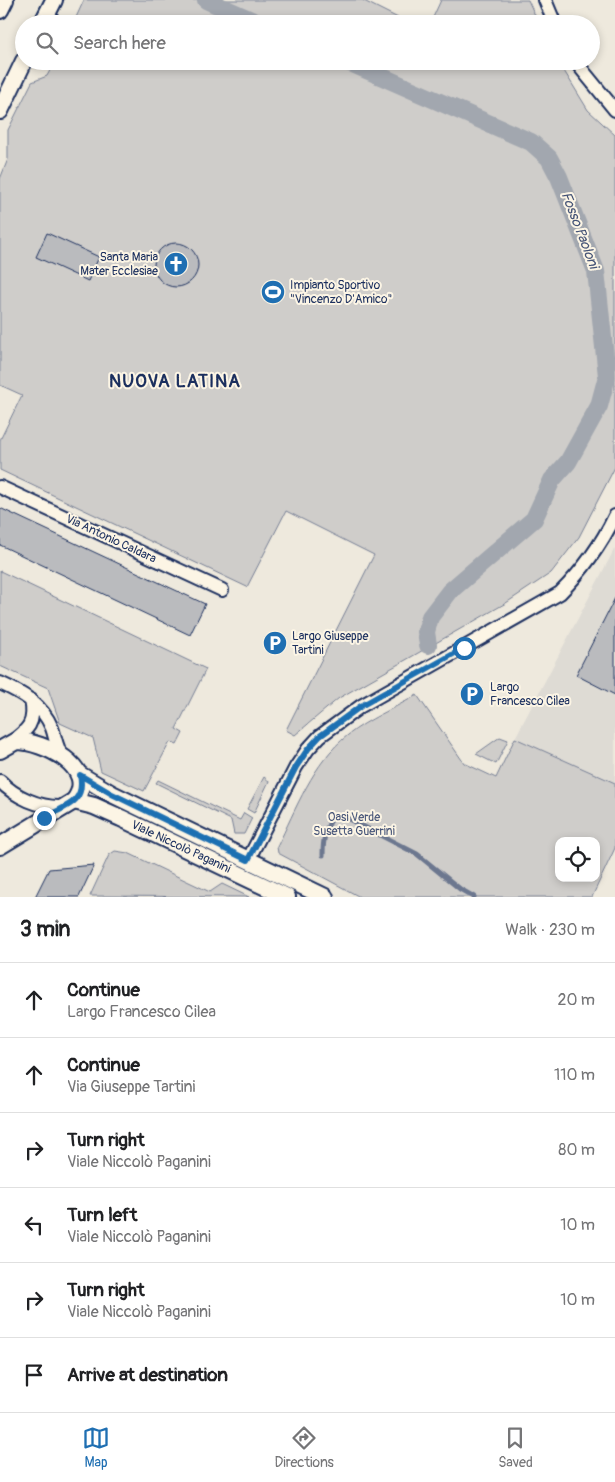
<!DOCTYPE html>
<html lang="en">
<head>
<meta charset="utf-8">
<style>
	:root { --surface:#fff; --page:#f6f6f6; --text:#202124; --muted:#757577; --line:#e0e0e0; --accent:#1f6fb2 }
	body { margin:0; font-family:Pangolin,sans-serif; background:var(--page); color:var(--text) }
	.controls { position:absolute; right:15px; bottom:15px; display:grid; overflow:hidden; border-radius:10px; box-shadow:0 2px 8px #0003 }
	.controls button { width:45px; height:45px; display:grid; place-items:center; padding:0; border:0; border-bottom:1px solid var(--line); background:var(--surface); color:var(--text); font:25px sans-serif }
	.stop { position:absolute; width:15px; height:15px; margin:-11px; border:4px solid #1f6fb2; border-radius:50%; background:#fff }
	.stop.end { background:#1f6fb2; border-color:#fff; box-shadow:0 1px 5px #0008 }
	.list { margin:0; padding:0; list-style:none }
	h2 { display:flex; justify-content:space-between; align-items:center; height:65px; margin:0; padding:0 20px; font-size:21px }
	h2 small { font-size:16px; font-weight:400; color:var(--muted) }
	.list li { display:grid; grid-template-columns:32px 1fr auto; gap:15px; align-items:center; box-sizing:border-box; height:75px; padding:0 20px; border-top:1px solid var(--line) }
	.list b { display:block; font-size:19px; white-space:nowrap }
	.list p { margin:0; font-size:16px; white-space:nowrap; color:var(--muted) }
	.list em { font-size:16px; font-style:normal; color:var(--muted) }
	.icon { flex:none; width:28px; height:28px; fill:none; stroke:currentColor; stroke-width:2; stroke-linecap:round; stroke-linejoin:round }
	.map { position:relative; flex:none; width:615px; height:897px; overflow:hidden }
	.search { position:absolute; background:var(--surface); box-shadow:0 2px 8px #0003; left:15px; right:15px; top:15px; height:55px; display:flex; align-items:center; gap:12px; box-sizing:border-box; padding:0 18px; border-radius:28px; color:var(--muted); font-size:19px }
	.sheet { height:515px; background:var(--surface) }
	nav { display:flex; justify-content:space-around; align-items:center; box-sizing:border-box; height:70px; border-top:1px solid var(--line); background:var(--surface); font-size:14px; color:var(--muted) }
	nav a { display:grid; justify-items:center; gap:2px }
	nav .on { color:var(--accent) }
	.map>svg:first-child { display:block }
</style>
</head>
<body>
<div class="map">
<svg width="615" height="897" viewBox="0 0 615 897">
	<rect width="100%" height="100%" fill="#eee9dd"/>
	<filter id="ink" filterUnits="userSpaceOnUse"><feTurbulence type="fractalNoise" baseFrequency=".02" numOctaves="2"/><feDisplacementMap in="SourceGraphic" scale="10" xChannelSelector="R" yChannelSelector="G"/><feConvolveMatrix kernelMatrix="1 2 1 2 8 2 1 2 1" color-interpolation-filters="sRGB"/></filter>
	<g filter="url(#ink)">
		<polygon fill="#dedbd4" points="615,548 615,783 515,738"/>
		<g fill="#cfcdca" stroke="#757e94" fill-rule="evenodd">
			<polygon points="84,0 362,0 410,24 73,24"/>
			<polygon points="441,0 528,0 539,24 430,24"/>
			<polygon points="55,61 558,61 588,110 615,135 615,467 579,537 551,573 506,603 339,698 295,735 286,730 374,555 286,511 247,587 0,470 0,440 22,395 0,385 0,179 8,159 8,130 32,82 47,76"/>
			<polygon points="0,571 206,669 176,729 183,733 177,745 170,742 144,791 101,771 93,738 60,723 48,688 0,666"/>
			<path d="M417 695 464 763 496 778 515 738 615 783V848L592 897H360L278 853 277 847C296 809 313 762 348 735 368 719 395 708 417 695ZM559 841H596V878H559Z"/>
			<polygon points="500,737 508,740 496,764 476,754"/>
			<polygon points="264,777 269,781 254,813 247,809"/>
			<polygon points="158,780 240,820 244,813 252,818 244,834 234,834 231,820 156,783"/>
			<polygon points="115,851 128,853 210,892 222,884 249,897 90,896 109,855"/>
		</g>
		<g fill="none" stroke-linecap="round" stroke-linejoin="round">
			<path stroke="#6c778f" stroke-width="5" d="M323 855C323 840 325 829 333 816L341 815 417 854 460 889 474 897"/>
			<g stroke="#a2a7af" stroke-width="18">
				<polyline points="206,0 260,24"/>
				<polyline points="346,61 531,142 549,158 559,177 596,271 607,376 599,406 568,462 552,480 534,519 450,591 430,617 426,632 428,645"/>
			</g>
		</g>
		<g fill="#babbbe" stroke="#1b2f5e">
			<polygon points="47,233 99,257 88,281 36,257"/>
			<circle cx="176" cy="265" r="22"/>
			<polygon points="0,508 205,604 190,635 0,545"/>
			<polygon points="615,598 615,695 576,675"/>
			<polygon points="94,865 79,897 35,897 49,869"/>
		</g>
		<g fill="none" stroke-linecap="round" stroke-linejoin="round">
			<g stroke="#1b2f5e" stroke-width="16">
				<g id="minor">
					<polyline points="545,0 555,24"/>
					<polyline points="575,61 615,110"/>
					<polyline points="0,487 222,590"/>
					<path d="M0 683C22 693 42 704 52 728 56 739 56 748 63 757"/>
					<path d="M10 743C28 730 36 723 31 700"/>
					<path d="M0 781C15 797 40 808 62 807"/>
					<path d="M248 860 296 767 308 749 320 736 361 706 560 593C583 570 601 545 615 516"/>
				</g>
			</g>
			<g stroke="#1b2f5e" stroke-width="20">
				<g id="tertiary">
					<polyline points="0,10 5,0"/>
					<polyline points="42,24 54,0"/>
					<polyline points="0,111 24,61"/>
					<path d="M0 750 16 741C43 741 100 768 74 801L0 846"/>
					<polyline points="80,775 112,794 325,897"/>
					<polyline points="74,801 94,806 121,818 287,897"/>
				</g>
			</g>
			<use href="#minor" stroke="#fcf5e5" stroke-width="12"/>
			<use href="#tertiary" stroke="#fcf5e5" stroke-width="16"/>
		</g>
	</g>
	<g fill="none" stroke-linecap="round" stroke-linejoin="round" filter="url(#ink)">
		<path stroke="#1f6fb2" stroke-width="6" d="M44 818C64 806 86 804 80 775L112 794 248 860 296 767 308 749 320 736 361 706 464 648"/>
	</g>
	<defs>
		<g id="church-disc" transform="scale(1.25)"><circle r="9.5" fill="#1f6fb2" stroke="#fcf5e5"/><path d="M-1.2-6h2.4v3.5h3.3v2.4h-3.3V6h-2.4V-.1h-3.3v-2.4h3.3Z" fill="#fff"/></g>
		<g id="stadium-disc" transform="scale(1.25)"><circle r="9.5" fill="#1f6fb2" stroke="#fcf5e5"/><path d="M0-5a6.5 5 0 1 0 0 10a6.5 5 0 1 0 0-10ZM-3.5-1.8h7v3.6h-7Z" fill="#fff"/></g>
		<g id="parking-disc" transform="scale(1.25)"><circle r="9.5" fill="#1f6fb2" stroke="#fcf5e5"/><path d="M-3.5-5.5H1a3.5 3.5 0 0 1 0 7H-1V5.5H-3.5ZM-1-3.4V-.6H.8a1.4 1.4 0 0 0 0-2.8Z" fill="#fff"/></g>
	</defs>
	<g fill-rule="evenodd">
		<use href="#church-disc" x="176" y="264"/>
		<use href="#stadium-disc" x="273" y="292"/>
		<use href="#parking-disc" x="275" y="643"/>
		<use href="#parking-disc" x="472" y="694"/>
	</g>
	<g text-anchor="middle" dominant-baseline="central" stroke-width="4" stroke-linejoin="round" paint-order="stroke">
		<g font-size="12" fill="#1b2f5e" stroke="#fcf5e5" text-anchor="start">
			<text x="158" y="257" text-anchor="end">Santa Maria<tspan x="158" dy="14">Mater Ecclesiae</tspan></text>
			<text x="290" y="285">Impianto Sportivo<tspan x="290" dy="14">"Vincenzo D'Amico"</tspan></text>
			<text x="292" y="636">Largo Giuseppe<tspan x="292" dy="14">Tartini</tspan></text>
			<text x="490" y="687">Largo<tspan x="490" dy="14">Francesco Cilea</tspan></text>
		</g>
		<g font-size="12" fill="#1b2f5e" stroke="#fcf5e5">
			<text transform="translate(111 539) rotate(25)">Via Antonio Caldara</text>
			<text transform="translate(181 847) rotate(25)">Viale Niccolò Paganini</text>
		</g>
		<g font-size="12" fill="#485679" stroke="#fcf5e5">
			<text x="354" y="817">Oasi Verde<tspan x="354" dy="14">Susetta Guerrini</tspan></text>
		</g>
		<g font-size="14" font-style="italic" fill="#445376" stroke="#fcf5e5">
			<text transform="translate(580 230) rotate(69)">Fosso Paoloni</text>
		</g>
		<g font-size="18" font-weight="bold" letter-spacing="1" fill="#1b2f5e" stroke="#fcf5e5">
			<text x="175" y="381">NUOVA LATINA</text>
		</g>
	</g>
</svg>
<div class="controls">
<button><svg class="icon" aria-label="locate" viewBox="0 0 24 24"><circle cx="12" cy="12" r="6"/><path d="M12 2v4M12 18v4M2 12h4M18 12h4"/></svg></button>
</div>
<div class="stop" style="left:464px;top:648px"></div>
<div class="stop end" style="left:44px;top:818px"></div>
<div class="search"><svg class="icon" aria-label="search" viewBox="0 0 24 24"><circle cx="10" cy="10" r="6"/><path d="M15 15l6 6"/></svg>Search here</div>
</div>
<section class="sheet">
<h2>3 min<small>Walk · 230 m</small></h2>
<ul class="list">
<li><svg class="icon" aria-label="ahead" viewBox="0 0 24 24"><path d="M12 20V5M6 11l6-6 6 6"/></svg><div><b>Continue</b><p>Largo Francesco Cilea</p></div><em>20 m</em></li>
<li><svg class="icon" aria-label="ahead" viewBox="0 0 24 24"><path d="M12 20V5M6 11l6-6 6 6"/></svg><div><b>Continue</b><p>Via Giuseppe Tartini</p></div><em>110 m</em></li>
<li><svg class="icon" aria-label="right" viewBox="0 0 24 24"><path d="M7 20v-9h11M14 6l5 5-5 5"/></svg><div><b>Turn right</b><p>Viale Niccolò Paganini</p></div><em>80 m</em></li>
<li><svg class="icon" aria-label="left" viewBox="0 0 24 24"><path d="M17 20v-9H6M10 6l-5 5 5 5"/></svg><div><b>Turn left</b><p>Viale Niccolò Paganini</p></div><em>10 m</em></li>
<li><svg class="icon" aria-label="right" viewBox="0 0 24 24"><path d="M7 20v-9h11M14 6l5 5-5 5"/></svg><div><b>Turn right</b><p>Viale Niccolò Paganini</p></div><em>10 m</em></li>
<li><svg class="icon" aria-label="arrive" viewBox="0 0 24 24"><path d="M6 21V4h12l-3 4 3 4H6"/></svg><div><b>Arrive at destination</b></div></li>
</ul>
</section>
<nav>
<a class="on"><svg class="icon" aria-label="map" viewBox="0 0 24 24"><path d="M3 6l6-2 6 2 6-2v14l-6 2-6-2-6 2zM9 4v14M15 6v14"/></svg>Map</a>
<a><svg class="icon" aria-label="directions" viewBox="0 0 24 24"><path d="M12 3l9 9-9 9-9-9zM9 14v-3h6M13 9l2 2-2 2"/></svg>Directions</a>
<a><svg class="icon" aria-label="saved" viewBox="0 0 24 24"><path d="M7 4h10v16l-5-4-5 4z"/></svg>Saved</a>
</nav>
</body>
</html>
